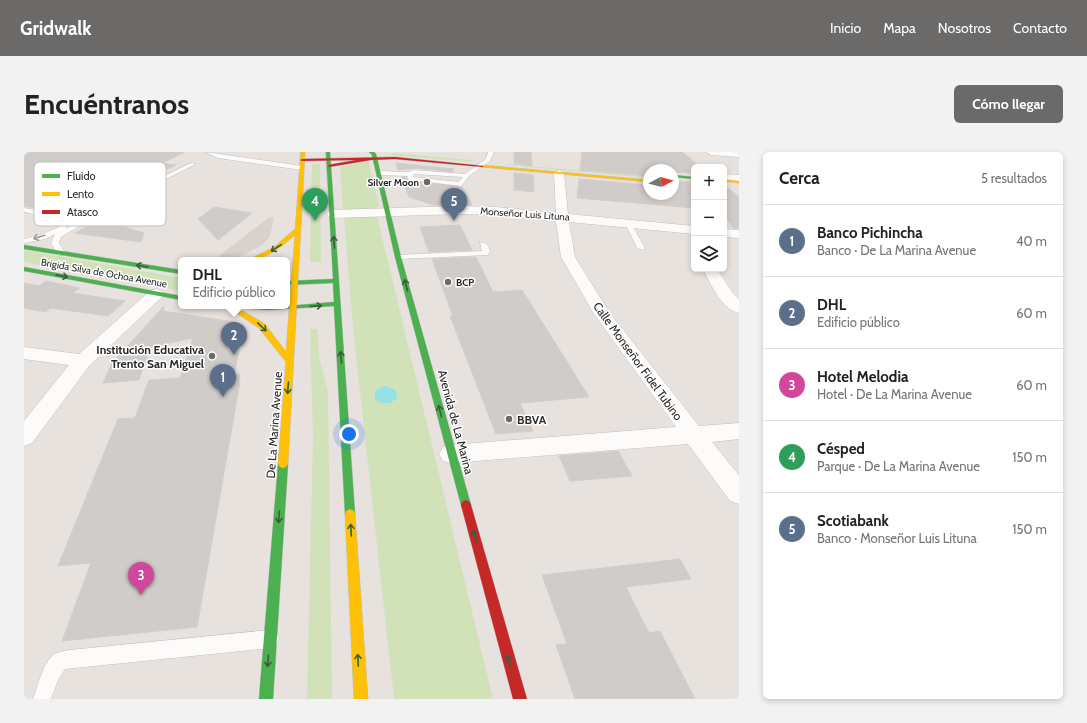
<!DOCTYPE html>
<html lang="es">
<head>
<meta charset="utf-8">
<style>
	:root { --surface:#fff; --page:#f2f2f2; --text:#222; --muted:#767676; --line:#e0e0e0; --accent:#6c6a68 }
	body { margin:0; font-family:Cabin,sans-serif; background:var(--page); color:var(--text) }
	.controls { position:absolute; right:12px; top:12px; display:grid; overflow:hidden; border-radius:6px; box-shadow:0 2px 6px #0003 }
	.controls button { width:36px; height:36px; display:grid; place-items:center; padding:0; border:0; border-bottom:1px solid var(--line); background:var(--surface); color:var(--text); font:20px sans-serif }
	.compass { position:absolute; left:619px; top:12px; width:36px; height:36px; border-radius:50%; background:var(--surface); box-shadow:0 2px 6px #0003; rotate:83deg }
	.you { position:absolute; left:325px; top:282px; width:14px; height:14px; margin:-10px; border:3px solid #fff; border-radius:50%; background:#1a73e8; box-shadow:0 0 0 6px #1a73e833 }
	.badge { display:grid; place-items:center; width:26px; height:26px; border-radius:50%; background:var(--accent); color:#fff; font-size:13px; font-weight:700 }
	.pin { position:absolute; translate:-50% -33px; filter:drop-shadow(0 1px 2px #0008) }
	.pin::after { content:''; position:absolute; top:21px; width:14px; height:12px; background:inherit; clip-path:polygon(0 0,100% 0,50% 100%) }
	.popup { position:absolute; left:154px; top:105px; width:112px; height:52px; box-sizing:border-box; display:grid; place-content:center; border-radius:6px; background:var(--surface); filter:drop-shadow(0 1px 3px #0005); font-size:13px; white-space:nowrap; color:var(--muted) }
	.popup b { font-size:15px; color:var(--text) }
	.popup::after { content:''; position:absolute; left:50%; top:100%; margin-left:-8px; border:8px solid transparent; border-top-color:var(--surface) }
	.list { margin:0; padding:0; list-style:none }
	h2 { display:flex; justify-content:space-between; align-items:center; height:52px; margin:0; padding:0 16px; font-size:17px }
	h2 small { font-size:13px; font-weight:400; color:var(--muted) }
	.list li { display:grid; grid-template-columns:26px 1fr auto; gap:12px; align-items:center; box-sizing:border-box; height:72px; padding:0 16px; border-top:1px solid var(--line) }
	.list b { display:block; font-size:15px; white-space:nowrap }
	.list p { margin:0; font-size:13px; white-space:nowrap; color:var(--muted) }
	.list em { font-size:13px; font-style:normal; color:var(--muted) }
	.icon { flex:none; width:22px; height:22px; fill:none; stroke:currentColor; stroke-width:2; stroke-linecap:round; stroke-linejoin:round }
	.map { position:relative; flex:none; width:715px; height:547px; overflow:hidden; border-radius:6px }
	header { display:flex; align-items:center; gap:24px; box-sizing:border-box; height:56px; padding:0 20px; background:var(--accent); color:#fff }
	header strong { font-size:19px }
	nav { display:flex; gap:22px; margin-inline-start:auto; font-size:14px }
	.intro { display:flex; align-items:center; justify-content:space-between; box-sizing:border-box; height:96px; padding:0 24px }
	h1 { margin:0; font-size:28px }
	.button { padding:10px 18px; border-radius:6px; background:var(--accent); color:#fff; font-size:14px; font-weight:700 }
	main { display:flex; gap:24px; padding:0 24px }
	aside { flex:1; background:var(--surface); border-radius:6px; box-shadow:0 2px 6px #0003 }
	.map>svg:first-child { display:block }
</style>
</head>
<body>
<header>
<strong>Gridwalk</strong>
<nav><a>Inicio</a><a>Mapa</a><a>Nosotros</a><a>Contacto</a></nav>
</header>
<div class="intro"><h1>Encuéntranos</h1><a class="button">Cómo llegar</a></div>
<main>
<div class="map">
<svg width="715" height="547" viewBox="0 0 715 547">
	<rect width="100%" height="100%" fill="#e8e2de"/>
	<g fill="#d1e1b8">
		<polygon points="369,1 448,8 447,10 367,3"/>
		<polygon points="335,10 345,10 355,54 347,57 319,59 316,15"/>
		<polygon points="288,12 296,12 297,110 286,110"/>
		<polygon points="481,12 625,24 625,26 482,13"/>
		<polygon points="353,64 469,547 370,547 330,186 320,66"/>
		<polygon points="0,98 157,126 157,139 0,110"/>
		<polygon points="286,177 293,177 295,204 304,240 308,547 283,547 289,284"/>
	</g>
	<polygon fill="#d8d2ce" points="250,65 246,85 237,94 214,105 203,108 190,108 244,66"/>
	<path fill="#95e2e6" d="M360 234 368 236 372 239 373 245C368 253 358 253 351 247V239Z"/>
	<g fill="#d0ccca" stroke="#d2cecb">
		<polygon points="0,0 161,0 138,11 152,13 77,50 83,51 57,65 0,54"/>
		<polygon points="490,0 507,0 508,14 490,12"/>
		<polygon points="558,0 658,0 677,15 670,15 670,21 649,20 649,18 625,18 625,24 556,18"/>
		<polygon points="372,11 430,17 429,20 390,16 374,18"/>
		<polygon points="490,21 509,23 510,40 490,38"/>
		<polygon points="377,25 382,25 386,29 438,35 448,53 410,53 385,45"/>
		<polygon points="555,27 625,33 625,42 649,42 649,29 670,30 670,56 553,46"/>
		<polygon points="700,33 715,45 715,76 709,76 700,61"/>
		<polygon points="190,55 228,61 194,88 174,67"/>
		<polygon points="76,67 120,81 117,90 51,81"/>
		<polygon points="436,73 448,98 405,100 396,75"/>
		<polygon points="452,105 469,140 498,138 565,245 496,251 509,279 472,282 426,164 429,164 408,107"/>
		<polygon points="22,129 56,136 48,141 101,149 84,164 27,156 21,160 0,156 0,131 15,134"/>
		<polygon points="140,154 139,159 210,170 218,183 210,223 216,222 215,235 173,475 38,489 67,411 34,414 94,267 111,266 125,228 156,226 169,186 126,195 115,228 79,231 88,211"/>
		<polygon points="594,299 608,324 546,329 535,304"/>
		<polygon points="656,407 667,427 602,435 625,481 636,479 671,547 551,547 532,493 543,492 518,423"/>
	</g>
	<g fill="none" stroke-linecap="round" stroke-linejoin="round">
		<g stroke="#c1bfc0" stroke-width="1">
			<g id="lane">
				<polygon points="181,0 278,14 281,16 278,18 194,6"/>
				<path d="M464 0H470L466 9 446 23 437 34 386 28 383 26 384 24 354 23 351 21 354 19 384 20 390 18 441 22 462 7ZM390 22 439 25 435 30 389 25Z"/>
				<polygon points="167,11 172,12 99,48 37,85 35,91 41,101 40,103 34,103 27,91 31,82 41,77 21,87 0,91 0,87 16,83 40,73 42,74 43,76 54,70 0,60 0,56 59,67 95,46"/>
				<polygon points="602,70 607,71 621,96 620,98 613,96 601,71"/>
				<polygon points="456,90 463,92 466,99 464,103 374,107 370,105 374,103 458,99"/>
				<path d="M246 478 252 481 255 487 252 493 246 496 41 517 34 528 27 547H9C14 534 18 514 28 504 32 500 41 499 46 498Z"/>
			</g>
		</g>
		<g stroke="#c1bfc0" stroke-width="1">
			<g id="street">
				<polygon points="682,0 715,0 715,5 687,3"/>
				<polygon points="535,18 540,21 544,62 670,74 670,82 545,70 551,105 585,160 675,274 715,271 715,287 688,290 715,323 715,352 706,349 664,292 427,311 419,309 415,302 419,295 427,293 652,275 570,162 537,105 532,69 472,63 435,62 308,66 302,62 308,58 435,54 472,55 532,61 530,21"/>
				<polygon points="700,22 715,23 715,29 700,28"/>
				<polygon points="700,77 715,78 715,86 700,85"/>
				<path d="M679 117H693L708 140 715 147V161C697 157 687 132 679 117Z"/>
				<polygon points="132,137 138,139 140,142 138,145 66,213 8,291 0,294 0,269 45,213 0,207 0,195 55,202 126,139"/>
			</g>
		</g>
		<g stroke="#c1bfc0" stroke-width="1">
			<g id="fast">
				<polygon points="302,0 306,0 331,362 330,365 326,367 322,365 321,362 310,154 244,158 213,156 210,154 263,154 310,150 309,131 263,133 263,129 309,127"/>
				<polygon points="345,0 350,0 352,2 377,105 447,353 446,356 442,358 438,356 437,353 371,105 348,3"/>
				<polygon points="649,23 670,25 670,27 649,25"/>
				<polygon points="0,93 157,118 157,122 0,97"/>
				<polygon points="0,115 157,144 157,148 0,119"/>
				<polygon points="259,308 262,309 264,312 249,547 235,547 254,312 256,309"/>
			</g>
		</g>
		<g stroke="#c1bfc0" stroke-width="1">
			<g id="slow">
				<path d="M277 0H281L264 312 262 315 259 316 256 315 254 312 262 210 235 176 202 154H210L241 172 262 200 271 83C258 94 242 108 224 108L250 95 271 77Z"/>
				<polygon points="457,13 625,28 625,30 458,15"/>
				<polygon points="700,27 715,29 715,31 700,29"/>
				<polygon points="326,357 330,359 331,362 344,547 330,547 321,362 322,359"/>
			</g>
		</g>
		<g stroke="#c1bfc0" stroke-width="1">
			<g id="jam">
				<polygon points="371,5 460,14 458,15 371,7 347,8 305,15 304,13 332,8 278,9 276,8 278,7"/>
				<polygon points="442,348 446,350 447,353 503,547 489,547 437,353 438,350"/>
			</g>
		</g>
		<use href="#lane" fill="#fcfbfa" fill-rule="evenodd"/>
		<use href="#street" fill="#fcfbfa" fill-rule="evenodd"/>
		<use href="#fast" fill="#4caf50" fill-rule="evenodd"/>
		<use href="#slow" fill="#ffc107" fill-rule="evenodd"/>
		<use href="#jam" fill="#c62828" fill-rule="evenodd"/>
	</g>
	<defs><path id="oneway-shaft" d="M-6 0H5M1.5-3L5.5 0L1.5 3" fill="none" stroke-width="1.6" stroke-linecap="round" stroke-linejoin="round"/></defs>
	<use stroke="#9d9c9c" href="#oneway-shaft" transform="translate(15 85) rotate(163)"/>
	<g stroke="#375f39">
		<use href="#oneway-shaft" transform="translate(310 90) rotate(-94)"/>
		<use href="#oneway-shaft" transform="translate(252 96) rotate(147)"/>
		<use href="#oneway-shaft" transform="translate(118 114) rotate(-171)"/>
		<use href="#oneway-shaft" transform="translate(38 124) rotate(11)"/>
		<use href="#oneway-shaft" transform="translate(382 133) rotate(-105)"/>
		<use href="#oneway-shaft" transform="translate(292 154) rotate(-4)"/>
		<use href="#oneway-shaft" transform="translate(238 175) rotate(44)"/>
		<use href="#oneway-shaft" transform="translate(317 205) rotate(-94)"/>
		<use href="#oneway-shaft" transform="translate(264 236) rotate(94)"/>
		<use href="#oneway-shaft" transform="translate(416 259) rotate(-104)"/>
		<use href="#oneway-shaft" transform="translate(255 365) rotate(94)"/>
		<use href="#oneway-shaft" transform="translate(327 378) rotate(-93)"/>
		<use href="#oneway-shaft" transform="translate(451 384) rotate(-106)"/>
		<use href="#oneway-shaft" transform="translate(334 508) rotate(-93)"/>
		<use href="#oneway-shaft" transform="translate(244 509) rotate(94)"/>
		<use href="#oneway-shaft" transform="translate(485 509) rotate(-106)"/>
	</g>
	<g fill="#6c6a68" stroke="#fff" stroke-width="1.5">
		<circle cx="403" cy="30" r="4"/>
		<circle cx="424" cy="130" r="4"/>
		<circle cx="188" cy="204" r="4"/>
		<circle cx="485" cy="267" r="4"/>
	</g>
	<g text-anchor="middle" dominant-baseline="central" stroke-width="3" stroke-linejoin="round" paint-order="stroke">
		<g font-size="10" font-weight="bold" fill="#292929" stroke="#fff" text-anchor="end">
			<text x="395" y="30">Silver Moon</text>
			<text x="432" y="130" text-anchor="start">BCP</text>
		</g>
		<g font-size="10" fill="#292929" stroke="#fff">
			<text transform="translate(501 62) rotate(4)">Monseñor Luis Lituna</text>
			<text transform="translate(80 121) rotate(10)">Brigida Silva de Ochoa Avenue</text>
		</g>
		<g font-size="12" font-weight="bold" fill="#292929" stroke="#fff" text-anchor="end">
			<text x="180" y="197">Institución Educativa<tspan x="180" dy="14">Trento San Miguel</tspan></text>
			<text x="493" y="267" text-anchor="start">BBVA</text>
		</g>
		<g font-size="12" fill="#292929" stroke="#fff">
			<text transform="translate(614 209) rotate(54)">Calle Monseñor Fidel Tubino</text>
			<text transform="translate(432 270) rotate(75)">Avenida de La Marina</text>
			<text transform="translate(250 273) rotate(-86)">De La Marina Avenue</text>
		</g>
	</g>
	<rect x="10" y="10" width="132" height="64" rx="6" fill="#fff" stroke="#bfbfbf" stroke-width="1"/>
	<rect x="18" y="22" width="18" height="4" fill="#4caf50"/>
	<rect x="18" y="40" width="18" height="4" fill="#ffc107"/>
	<rect x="18" y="58" width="18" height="4" fill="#c62828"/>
	<g font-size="11" fill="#292929">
		<text x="43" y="28">Fluido</text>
		<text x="43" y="46">Lento</text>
		<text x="43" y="64">Atasco</text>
	</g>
</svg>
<div class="controls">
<button>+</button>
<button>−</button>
<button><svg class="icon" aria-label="layers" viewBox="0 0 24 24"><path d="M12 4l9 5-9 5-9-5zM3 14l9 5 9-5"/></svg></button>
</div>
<svg class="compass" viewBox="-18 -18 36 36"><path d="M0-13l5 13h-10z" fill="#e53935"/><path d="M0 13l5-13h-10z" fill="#767676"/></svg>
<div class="you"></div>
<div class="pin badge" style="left:199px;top:245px;background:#5c6f8a">1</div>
<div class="pin badge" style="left:210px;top:203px;background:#5c6f8a">2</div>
<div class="popup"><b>DHL</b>Edificio público</div>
<div class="pin badge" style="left:117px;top:443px;background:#d1479c">3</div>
<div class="pin badge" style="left:291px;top:69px;background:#2e9e5b">4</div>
<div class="pin badge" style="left:430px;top:69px;background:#5c6f8a">5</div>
</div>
<aside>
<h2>Cerca<small>5 resultados</small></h2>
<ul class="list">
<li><span class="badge" style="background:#5c6f8a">1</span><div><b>Banco Pichincha</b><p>Banco · De La Marina Avenue</p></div><em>40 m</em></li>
<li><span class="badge" style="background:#5c6f8a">2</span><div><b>DHL</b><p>Edificio público</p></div><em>60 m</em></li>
<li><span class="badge" style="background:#d1479c">3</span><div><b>Hotel Melodia</b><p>Hotel · De La Marina Avenue</p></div><em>60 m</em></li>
<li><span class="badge" style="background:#2e9e5b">4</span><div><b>Césped</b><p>Parque · De La Marina Avenue</p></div><em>150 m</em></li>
<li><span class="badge" style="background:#5c6f8a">5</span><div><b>Scotiabank</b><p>Banco · Monseñor Luis Lituna</p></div><em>150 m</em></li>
</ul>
</aside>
</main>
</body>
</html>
